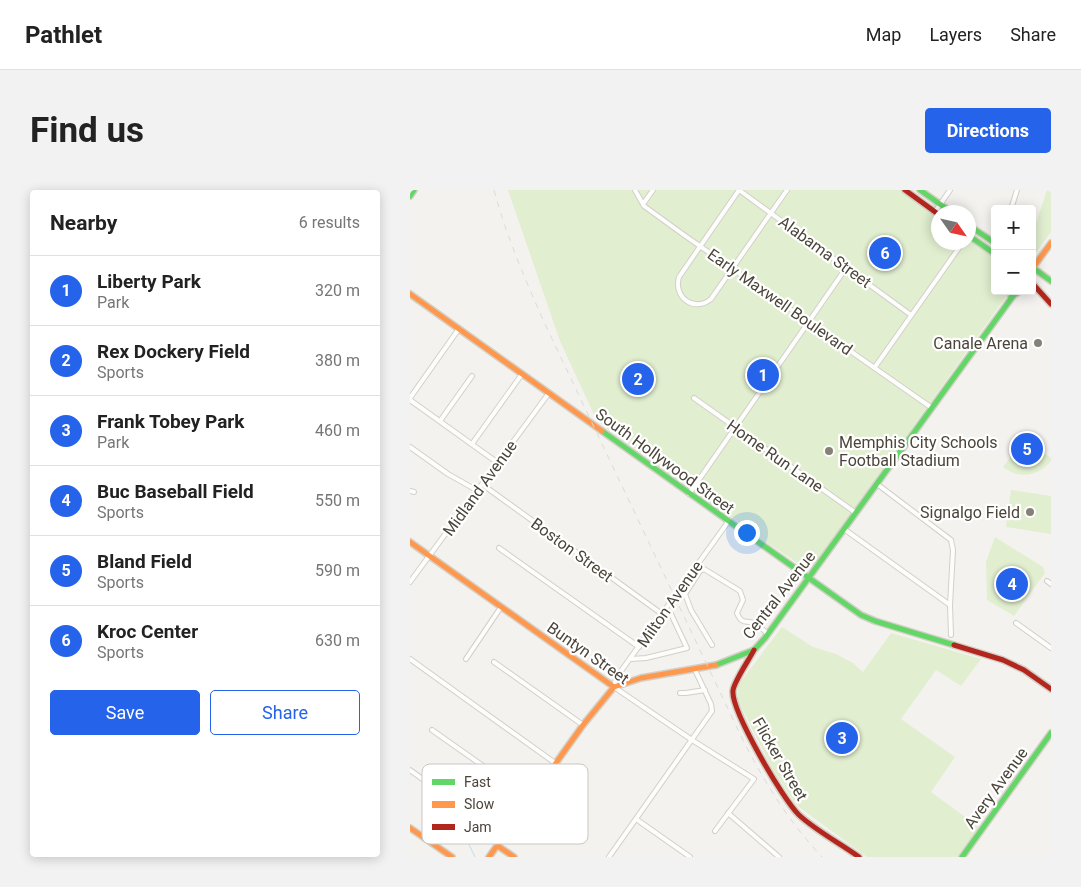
<!DOCTYPE html>
<html lang="en">
<head>
<meta charset="utf-8">
<style>
	:root { --surface:#fff; --page:#f2f2f2; --text:#222; --muted:#767676; --line:#e0e0e0; --accent:#2563eb }
	body { margin:0; font-family:Roboto,sans-serif; background:var(--page); color:var(--text) }
	.controls { position:absolute; right:15px; top:15px; display:grid; overflow:hidden; border-radius:5px; box-shadow:0 2px 12px #0003 }
	.controls button { width:45px; height:45px; display:grid; place-items:center; padding:0; border:0; border-bottom:1px solid var(--line); background:var(--surface); color:var(--text); font:25px sans-serif }
	.compass { position:absolute; left:521px; top:15px; width:45px; height:45px; border-radius:50%; background:var(--surface); box-shadow:0 2px 12px #0003; rotate:124deg }
	.you { position:absolute; left:336px; top:342px; width:18px; height:18px; margin:-12px; border:4px solid #fff; border-radius:50%; background:#1a73e8; box-shadow:0 0 0 8px #1a73e833 }
	.badge { display:grid; place-items:center; width:32px; height:32px; border-radius:50%; background:var(--accent); color:#fff; font-size:16px; font-weight:700 }
	.pin { position:absolute; translate:-50% -50%; border:2px solid #fff; box-shadow:0 1px 5px #0006 }
	.list { margin:0; padding:0; list-style:none }
	h2 { display:flex; justify-content:space-between; align-items:center; height:65px; margin:0; padding:0 20px; font-size:21px }
	h2 small { font-size:16px; font-weight:400; color:var(--muted) }
	.list li { display:grid; grid-template-columns:32px 1fr auto; gap:15px; align-items:center; box-sizing:border-box; height:70px; padding:0 20px; border-top:1px solid var(--line) }
	.list b { display:block; font-size:19px; white-space:nowrap }
	.list p { margin:0; font-size:16px; white-space:nowrap; color:var(--muted) }
	.list em { font-size:16px; font-style:normal; color:var(--muted) }
	.actions { display:flex; gap:10px; padding:15px 20px }
	.actions a { flex:1; padding:11px 0; border:1px solid var(--accent); border-radius:5px; text-align:center; font-size:18px; color:var(--accent) }
	.actions .main { background:var(--accent); color:#fff }
	.map { position:relative; flex:none; width:641px; height:667px; overflow:hidden; border-radius:5px }
	header { display:flex; align-items:center; gap:30px; box-sizing:border-box; height:70px; padding:0 25px; background:var(--surface); border-bottom:1px solid var(--line) }
	header strong { font-size:24px }
	nav { display:flex; gap:28px; margin-inline-start:auto; font-size:18px }
	.intro { display:flex; align-items:center; justify-content:space-between; box-sizing:border-box; height:120px; padding:0 30px }
	h1 { margin:0; font-size:35px }
	.button { padding:12px 22px; border-radius:5px; background:var(--accent); color:#fff; font-size:18px; font-weight:700 }
	main { display:flex; gap:30px; padding:0 30px }
	aside { flex:1; background:var(--surface); border-radius:5px; box-shadow:0 2px 12px #0003 }
	.map>svg:first-child { display:block }
</style>
</head>
<body>
<header>
<strong>Pathlet</strong>
<nav><a>Map</a><a>Layers</a><a>Share</a></nav>
</header>
<div class="intro"><h1>Find us</h1><a class="button">Directions</a></div>
<main>
<aside>
<h2>Nearby<small>6 results</small></h2>
<ul class="list">
<li><span class="badge">1</span><div><b>Liberty Park</b><p>Park</p></div><em>320 m</em></li>
<li><span class="badge">2</span><div><b>Rex Dockery Field</b><p>Sports</p></div><em>380 m</em></li>
<li><span class="badge">3</span><div><b>Frank Tobey Park</b><p>Park</p></div><em>460 m</em></li>
<li><span class="badge">4</span><div><b>Buc Baseball Field</b><p>Sports</p></div><em>550 m</em></li>
<li><span class="badge">5</span><div><b>Bland Field</b><p>Sports</p></div><em>590 m</em></li>
<li><span class="badge">6</span><div><b>Kroc Center</b><p>Sports</p></div><em>630 m</em></li>
</ul>
<div class="actions"><a class="main">Save</a><a>Share</a></div>
</aside>
<div class="map">
<svg width="641" height="667" viewBox="0 0 641 667">
	<rect width="100%" height="100%" fill="#f4f2ee"/>
	<g fill="#e1eecf">
		<polygon points="98,0 490,0 528,27 528,52 558,52 559,49 585,68 585,101 600,101 403,376 397,379 350,348 197,239 186,229 150,151"/>
		<polygon points="637,0 641,0 641,42 622,68 622,45"/>
		<path d="M613 250H616L641 268V271C628 286 610 290 593 277Z"/>
		<polygon points="601,300 641,306 641,344 596,337"/>
		<polygon points="585,347 633,377 635,383 604,426 577,410 576,372"/>
		<polygon points="372,437 403,457 426,464 443,473 453,482 481,443 571,469 551,496 526,480 491,529 545,567 521,602 569,637 547,667 457,667 389,617 380,606 360,575 328,510 328,495"/>
	</g>
	<g fill="none" stroke-linecap="round" stroke-linejoin="round">
		<polyline stroke="#c0ddf1" stroke-width="1" points="55,646 65,667"/>
		<g stroke="#d2d0cb" stroke-width="6">
			<g id="street">
				<polyline points="225,0 234,16 274,45 522,218"/>
				<path d="M329 0 269 87C263 107 284 123 301 109L377 0"/>
				<polyline points="329,0 501,125"/>
				<polyline points="233,14 243,0"/>
				<polyline points="601,19 607,0"/>
				<polyline points="525,22 540,0"/>
				<polyline points="465,177 553,52"/>
				<polyline points="0,208 48,140"/>
				<polyline points="284,208 446,323"/>
				<polyline points="0,210 88,273"/>
				<polyline points="30,231 62,186"/>
				<polyline points="62,254 112,184"/>
				<polyline points="0,257 38,284 68,301"/>
				<polyline points="467,294 541,350 543,360 540,415 541,445"/>
				<polyline points="73,295 252,424"/>
				<polyline points="0,301 4,302"/>
				<polyline points="279,304 436,78"/>
				<polyline points="434,339 540,415"/>
				<polyline points="89,358 229,457"/>
				<polyline points="637,391 641,394"/>
				<polyline points="0,392 139,203"/>
				<polyline points="606,433 641,458"/>
				<path d="M302 455 281 420 275 404 290 381 294 379 330 401 333 410 327 423C332 435 335 430 344 433 349 435 354 441 358 444"/>
				<polyline points="0,469 145,573"/>
				<polyline points="56,469 91,417"/>
				<polyline points="221,469 236,468 277,458 261,424"/>
				<polyline points="84,472 173,535"/>
				<polyline points="270,503 276,503 295,500"/>
				<polyline points="22,540 120,609"/>
				<polyline points="0,580 68,629 88,656"/>
				<polyline points="318,623 369,667"/>
				<polyline points="226,629 280,667"/>
				<polyline points="305,641 344,589 282,550 204,497 206,488 318,332"/>
				<polyline points="199,667 302,521 301,514 285,480"/>
			</g>
		</g>
		<g stroke="#d3cfc5" stroke-width="8">
			<g id="fast">
				<polyline points="510,0 541,22"/>
				<polyline points="0,6 4,0"/>
				<polyline points="558,35 585,53"/>
				<polyline points="558,45 585,64"/>
				<polyline points="622,77 641,91"/>
				<polyline points="601,107 610,101"/>
				<polyline points="192,241 451,425 465,431 544,455"/>
				<polyline points="306,475 344,460 355,448 603,106"/>
				<polyline points="552,667 641,543"/>
			</g>
		</g>
		<g stroke="#d3cfc5" stroke-width="8">
			<g id="slow">
				<polyline points="622,79 641,53"/>
				<polyline points="0,104 192,241"/>
				<polyline points="0,352 204,497"/>
				<polyline points="0,638 42,667"/>
				<polyline points="88,656 104,667"/>
				<polyline points="79,667 173,535 204,497 231,488 306,475"/>
			</g>
		</g>
		<g stroke="#d3cfc5" stroke-width="8">
			<g id="jam">
				<polyline points="495,0 528,24"/>
				<polyline points="622,93 641,114"/>
				<polyline points="544,455 593,470 614,480 641,499"/>
				<path d="M344 460C339 470 323 493 323 501 321 520 373 610 389 625 405 640 431 654 449 667"/>
			</g>
		</g>
		<use href="#street" stroke="#fdfdfc" stroke-width="4"/>
		<use href="#fast" stroke="#63d668" stroke-width="5"/>
		<use href="#slow" stroke="#ff974d" stroke-width="5"/>
		<use href="#jam" stroke="#b3261e" stroke-width="5"/>
		<path stroke="#dbdbda" stroke-width="1" stroke-dasharray="6 6" stroke-linecap="butt" d="M84 0C96 45 115 89 134 132L329 542C353 590 375 627 412 667"/>
	</g>
	<g fill="#868178" stroke="#fff" stroke-width="2">
		<circle cx="628" cy="153" r="5"/>
		<circle cx="419" cy="261" r="5"/>
		<circle cx="620" cy="322" r="5"/>
	</g>
	<g text-anchor="middle" dominant-baseline="central" stroke-width="4.5" stroke-linejoin="round" paint-order="stroke">
		<g font-size="16" fill="#4b4439" stroke="#fff">
			<text transform="translate(415 62) rotate(36)">Alabama Street</text>
			<text transform="translate(370 112) rotate(35)">Early Maxwell Boulevard</text>
			<text transform="translate(365 266) rotate(35)">Home Run Lane</text>
			<text transform="translate(255 271) rotate(36)">South Hollywood Street</text>
			<text transform="translate(70 298) rotate(-54)">Midland Avenue</text>
			<text transform="translate(162 360) rotate(36)">Boston Street</text>
			<text transform="translate(369 405) rotate(-52)">Central Avenue</text>
			<text transform="translate(260 414) rotate(-55)">Milton Avenue</text>
			<text transform="translate(178 463) rotate(35)">Buntyn Street</text>
			<text transform="translate(370 569) rotate(60)">Flicker Street</text>
			<text transform="translate(586 598) rotate(-54)">Avery Avenue</text>
		</g>
		<g font-size="16" fill="#4b4439" stroke="#fff" text-anchor="end">
			<text x="618" y="153">Canale Arena</text>
			<text x="429" y="252" text-anchor="start">Memphis City Schools<tspan x="429" dy="18">Football Stadium</tspan></text>
			<text x="610" y="322">Signalgo Field</text>
		</g>
	</g>
	<rect x="12" y="574" width="166" height="80" rx="8" fill="#fff" stroke="#c9c7c4" stroke-width="1"/>
	<rect x="22" y="589" width="23" height="6" fill="#63d668"/>
	<rect x="22" y="611" width="23" height="7" fill="#ff974d"/>
	<rect x="22" y="634" width="23" height="6" fill="#b3261e"/>
	<g font-size="14" fill="#4b4439">
		<text x="54" y="597">Fast</text>
		<text x="54" y="619">Slow</text>
		<text x="54" y="642">Jam</text>
	</g>
</svg>
<div class="controls">
<button>+</button>
<button>−</button>
</div>
<svg class="compass" viewBox="-18 -18 36 36"><path d="M0-13l5 13h-10z" fill="#e53935"/><path d="M0 13l5-13h-10z" fill="#767676"/></svg>
<div class="you"></div>
<div class="pin badge" style="left:353px;top:185px">1</div>
<div class="pin badge" style="left:228px;top:189px">2</div>
<div class="pin badge" style="left:432px;top:548px">3</div>
<div class="pin badge" style="left:602px;top:394px">4</div>
<div class="pin badge" style="left:617px;top:259px">5</div>
<div class="pin badge" style="left:475px;top:63px">6</div>
</div>
</main>
</body>
</html>
